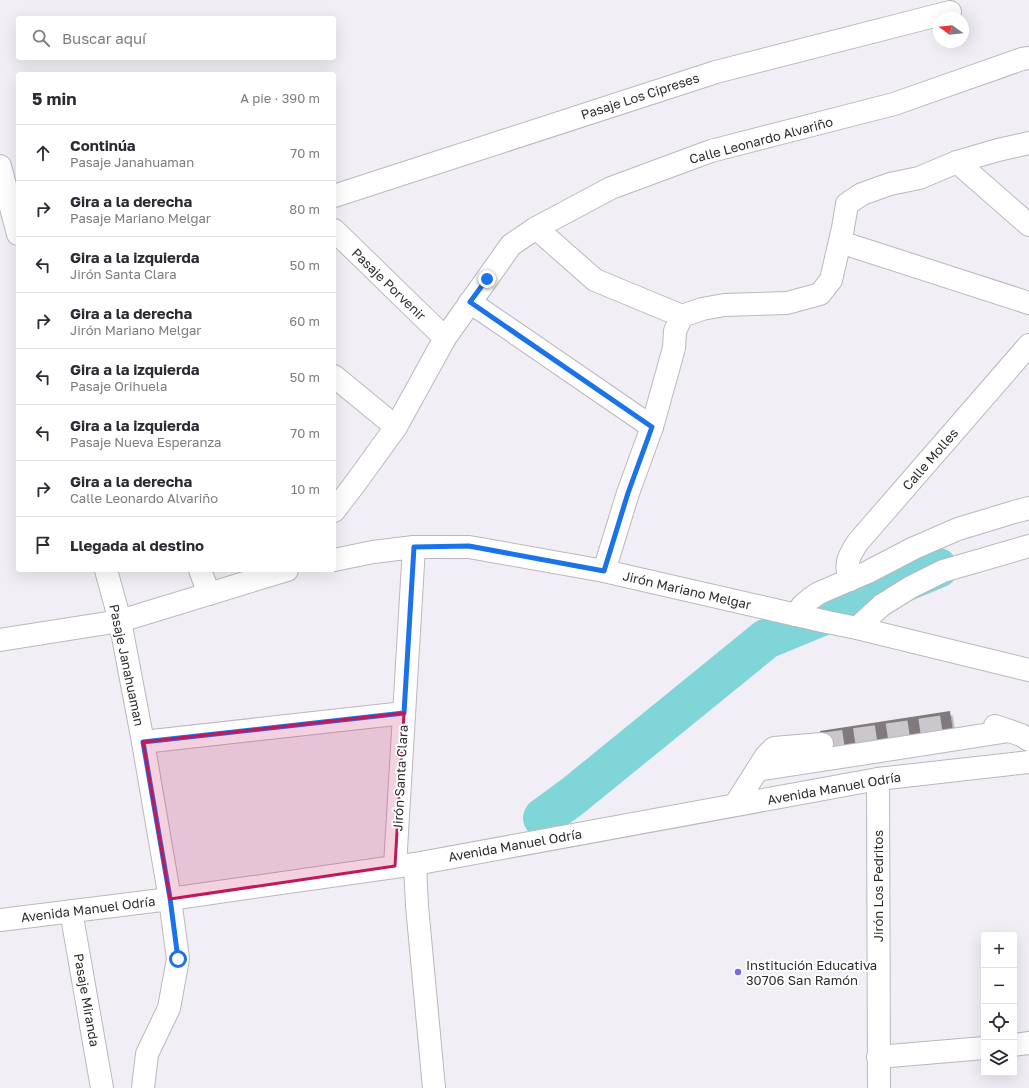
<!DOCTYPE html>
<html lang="es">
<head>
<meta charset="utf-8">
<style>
	:root { --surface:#fff; --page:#f7f7f7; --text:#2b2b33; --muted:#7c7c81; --line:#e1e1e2 }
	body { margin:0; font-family:"Golos Text",sans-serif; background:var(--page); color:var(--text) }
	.controls { position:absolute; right:12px; bottom:12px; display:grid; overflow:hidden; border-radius:4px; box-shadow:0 4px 16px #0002 }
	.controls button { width:36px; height:36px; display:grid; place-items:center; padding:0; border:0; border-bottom:1px solid var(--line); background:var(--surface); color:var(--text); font:20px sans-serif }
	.compass { position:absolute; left:933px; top:12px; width:36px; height:36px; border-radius:50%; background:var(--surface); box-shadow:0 4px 16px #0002; rotate:285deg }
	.stop { position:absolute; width:12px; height:12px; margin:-9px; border:3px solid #1a73e8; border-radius:50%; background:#fff }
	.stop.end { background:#1a73e8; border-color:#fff; box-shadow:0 1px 4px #0008 }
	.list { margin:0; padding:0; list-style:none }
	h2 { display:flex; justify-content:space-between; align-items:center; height:52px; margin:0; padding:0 16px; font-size:17px }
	h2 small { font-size:13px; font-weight:400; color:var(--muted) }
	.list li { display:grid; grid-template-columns:26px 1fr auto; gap:12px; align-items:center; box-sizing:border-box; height:56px; padding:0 16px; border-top:1px solid var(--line) }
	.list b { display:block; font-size:15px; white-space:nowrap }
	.list p { margin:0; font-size:13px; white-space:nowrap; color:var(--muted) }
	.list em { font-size:13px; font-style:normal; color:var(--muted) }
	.icon { flex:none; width:22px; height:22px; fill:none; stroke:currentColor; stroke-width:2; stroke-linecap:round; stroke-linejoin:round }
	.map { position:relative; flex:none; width:1029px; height:1088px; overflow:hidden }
	.search { position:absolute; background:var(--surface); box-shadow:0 4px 16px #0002; left:16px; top:16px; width:320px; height:44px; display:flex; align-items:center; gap:10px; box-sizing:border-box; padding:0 14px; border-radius:4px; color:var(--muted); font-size:15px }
	.panel { position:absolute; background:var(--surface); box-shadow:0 4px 16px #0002; left:16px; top:72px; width:320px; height:500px; border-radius:4px }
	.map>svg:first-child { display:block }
</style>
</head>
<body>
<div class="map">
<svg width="1029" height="1088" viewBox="0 0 1029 1088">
	<defs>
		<filter id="shadow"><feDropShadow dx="2.5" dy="4.5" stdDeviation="0" flood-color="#0004"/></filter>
	</defs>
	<rect width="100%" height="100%" fill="#f1eef5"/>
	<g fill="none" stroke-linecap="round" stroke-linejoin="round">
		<polyline stroke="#7fd5d7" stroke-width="40" points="543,818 573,796 766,639 938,568"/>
	</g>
	<polygon fill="#81797c" filter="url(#shadow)" points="950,711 954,738 824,759 820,731"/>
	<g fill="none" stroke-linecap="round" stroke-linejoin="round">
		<polyline stroke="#cac7cd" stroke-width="22" stroke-dasharray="22 11" stroke-linecap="butt" points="822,744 952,725"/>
		<g stroke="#bbb7be" stroke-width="24">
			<g id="minor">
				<polyline points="957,162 1029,225"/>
				<polyline points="0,166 18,234"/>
				<polyline points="334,196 716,72 950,12"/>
				<polyline points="536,228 595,280 682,316"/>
				<polyline points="334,230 445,338"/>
				<polyline points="840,242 1029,303"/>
				<polyline points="470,302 652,427"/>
				<polyline points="334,376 396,427"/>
				<polyline points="334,511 354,485 396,427 445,338 511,245 536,228 611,188 711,151 894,104 1022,59 1029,58"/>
				<polyline points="334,560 373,552 414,547 469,547 604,571 827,622 857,628 1029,670"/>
				<polyline points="106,570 120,621 143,742 170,899 178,959 169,1008 147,1054 143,1088"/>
				<polyline points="200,570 209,594"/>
				<polyline points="604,571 628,493 652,427 674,348 675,331 682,316 702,309 724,305 787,303 820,294 831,280 843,228 847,204 862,194 890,184 919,178 957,162 998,150 1029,143"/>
				<path d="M850 580C844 565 849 555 858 542L1029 345"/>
				<polyline points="796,615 802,606 810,599 819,593 868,572 914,548 958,529 1014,512 1029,508"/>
				<polyline points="857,628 882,605 911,587 943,571 1029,546"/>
				<polyline points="0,640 120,621 287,570"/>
				<polyline points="995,726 1021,735 1029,740"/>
				<polyline points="143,742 404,713"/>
				<polyline points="757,770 958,739 1009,731"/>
				<polyline points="878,779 879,1088"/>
				<polyline points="735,805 766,756 774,748 822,744"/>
				<polyline points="415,864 417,906 434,1088"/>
				<polyline points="395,866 414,547"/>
				<polyline points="71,911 102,1088"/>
				<polyline points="1014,1045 1029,1043"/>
				<polyline points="878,1057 984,1048"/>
			</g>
		</g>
		<g stroke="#bbb7be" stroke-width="24">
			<polyline id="highway" points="0,920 170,899 415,864 878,779 1029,762"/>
		</g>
		<use href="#minor" stroke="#fff" stroke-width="22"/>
		<use href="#highway" stroke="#fff" stroke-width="22"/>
	</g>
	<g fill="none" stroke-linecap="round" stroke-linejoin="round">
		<polyline stroke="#1a73e8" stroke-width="5" points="178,959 170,898 143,742 404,713 414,547 469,546 604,571 628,493 652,427 470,302 487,279"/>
	</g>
	<path fill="#c2185b" fill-opacity="0.2" stroke="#c2185b" stroke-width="3" stroke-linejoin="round" d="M404 713 395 866 170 899 143 742Z"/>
	<circle fill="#7b68e3" stroke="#fff" stroke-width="1.5" cx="738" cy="972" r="4"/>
	<g text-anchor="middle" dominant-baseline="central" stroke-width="4" stroke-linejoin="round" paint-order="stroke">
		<g font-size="13" fill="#2d2c2e" stroke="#fff">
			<text transform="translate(640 96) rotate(-18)">Pasaje Los Cipreses</text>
			<text transform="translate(761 140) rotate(-15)">Calle Leonardo Alvariño</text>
			<text transform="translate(389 284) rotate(44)">Pasaje Porvenir</text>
			<text transform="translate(930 459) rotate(-49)">Calle Molles</text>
			<text transform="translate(687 590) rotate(13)">Jirón Mariano Melgar</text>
			<text transform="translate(127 665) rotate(78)">Pasaje Janahuaman</text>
			<text transform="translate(400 778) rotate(-87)">Jirón Santa Clara</text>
			<text transform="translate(834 788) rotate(-10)">Avenida Manuel Odría</text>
			<text transform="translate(515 845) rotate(-10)">Avenida Manuel Odría</text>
			<text transform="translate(878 886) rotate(-90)">Jirón Los Pedritos</text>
			<text transform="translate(88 909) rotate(-7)">Avenida Manuel Odría</text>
			<text transform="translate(87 1000) rotate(80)">Pasaje Miranda</text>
		</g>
		<g font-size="13" fill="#2d2c2e" stroke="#fff" text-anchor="start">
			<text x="746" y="965">Institución Educativa<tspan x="746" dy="15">30706 San Ramón</tspan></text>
		</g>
	</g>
</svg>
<div class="controls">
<button>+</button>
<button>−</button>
<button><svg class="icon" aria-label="locate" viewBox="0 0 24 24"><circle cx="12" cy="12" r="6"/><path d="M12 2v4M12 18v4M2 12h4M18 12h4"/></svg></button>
<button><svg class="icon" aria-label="layers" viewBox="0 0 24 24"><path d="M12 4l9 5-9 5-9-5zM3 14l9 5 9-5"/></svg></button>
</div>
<svg class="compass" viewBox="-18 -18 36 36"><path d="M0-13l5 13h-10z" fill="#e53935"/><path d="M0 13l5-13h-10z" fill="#7c7c81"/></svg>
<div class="stop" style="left:178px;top:959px"></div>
<div class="stop end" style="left:487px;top:279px"></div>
<div class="search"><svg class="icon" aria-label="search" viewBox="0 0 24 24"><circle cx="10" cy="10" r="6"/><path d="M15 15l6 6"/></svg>Buscar aquí</div>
<section class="panel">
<h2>5 min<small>A pie · 390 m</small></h2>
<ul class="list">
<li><svg class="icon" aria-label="ahead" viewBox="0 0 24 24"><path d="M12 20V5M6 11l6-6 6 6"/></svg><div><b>Continúa</b><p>Pasaje Janahuaman</p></div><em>70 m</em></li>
<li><svg class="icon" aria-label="right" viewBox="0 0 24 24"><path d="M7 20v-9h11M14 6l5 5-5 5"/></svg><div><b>Gira a la derecha</b><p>Pasaje Mariano Melgar</p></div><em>80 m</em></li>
<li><svg class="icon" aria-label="left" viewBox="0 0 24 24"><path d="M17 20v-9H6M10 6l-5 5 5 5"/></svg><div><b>Gira a la izquierda</b><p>Jirón Santa Clara</p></div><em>50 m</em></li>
<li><svg class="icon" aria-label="right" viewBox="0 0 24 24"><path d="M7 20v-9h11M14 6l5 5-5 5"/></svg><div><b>Gira a la derecha</b><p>Jirón Mariano Melgar</p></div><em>60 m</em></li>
<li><svg class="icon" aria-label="left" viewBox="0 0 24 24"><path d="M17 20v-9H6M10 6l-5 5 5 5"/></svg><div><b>Gira a la izquierda</b><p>Pasaje Orihuela</p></div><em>50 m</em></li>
<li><svg class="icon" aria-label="left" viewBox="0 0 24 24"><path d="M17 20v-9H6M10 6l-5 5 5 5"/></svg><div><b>Gira a la izquierda</b><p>Pasaje Nueva Esperanza</p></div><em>70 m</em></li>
<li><svg class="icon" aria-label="right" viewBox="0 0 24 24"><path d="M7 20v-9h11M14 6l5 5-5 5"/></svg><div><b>Gira a la derecha</b><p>Calle Leonardo Alvariño</p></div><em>10 m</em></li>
<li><svg class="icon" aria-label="arrive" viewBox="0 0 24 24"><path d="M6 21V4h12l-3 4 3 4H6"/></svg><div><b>Llegada al destino</b></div></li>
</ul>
</section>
</div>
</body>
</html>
